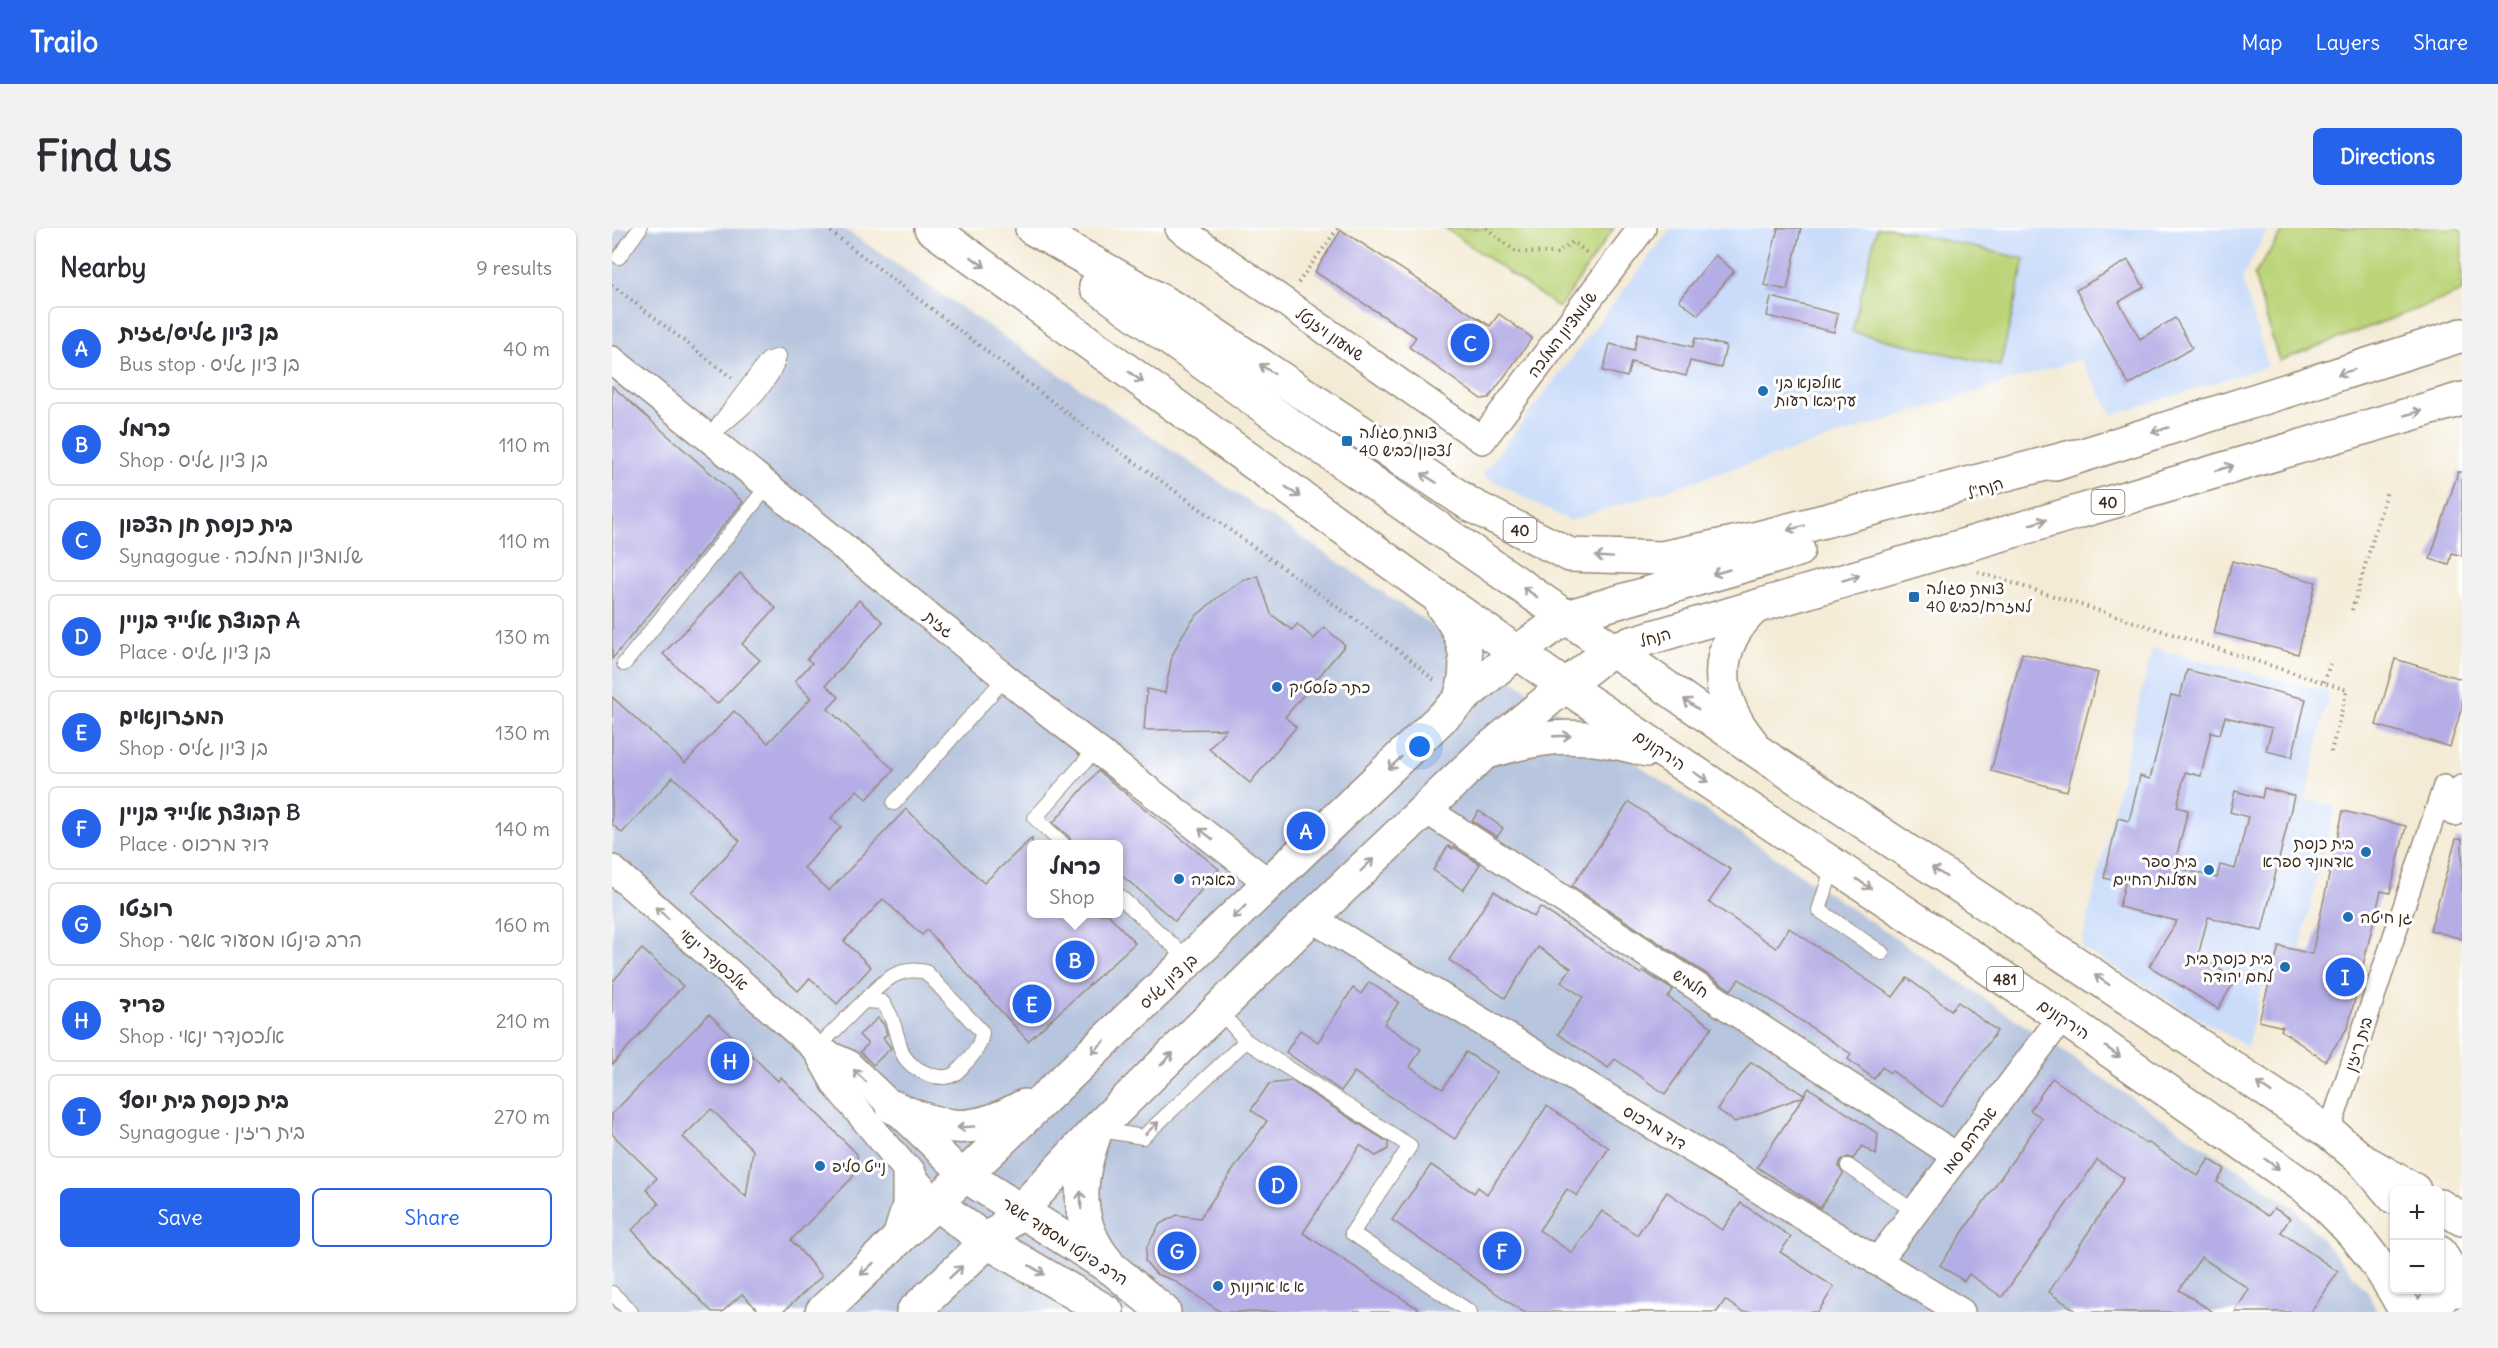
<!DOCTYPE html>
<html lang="en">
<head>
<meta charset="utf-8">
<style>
	:root { --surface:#fff; --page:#f2f2f3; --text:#2b2b33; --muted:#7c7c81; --line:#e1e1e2; --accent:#2563eb }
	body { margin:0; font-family:Delius,"Playpen Sans Hebrew",sans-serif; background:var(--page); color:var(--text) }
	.controls { position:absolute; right:18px; bottom:18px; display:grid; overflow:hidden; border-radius:9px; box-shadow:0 2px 4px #0004 }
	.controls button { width:54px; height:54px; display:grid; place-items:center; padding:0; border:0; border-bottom:2px solid var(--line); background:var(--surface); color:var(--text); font:30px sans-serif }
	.you { position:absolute; left:808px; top:519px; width:21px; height:21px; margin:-15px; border:4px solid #fff; border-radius:50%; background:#1a73e8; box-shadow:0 0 0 9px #1a73e833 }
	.badge { display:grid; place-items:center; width:39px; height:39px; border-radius:50%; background:var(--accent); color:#fff; font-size:20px; font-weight:700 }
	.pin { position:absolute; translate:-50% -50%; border:3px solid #fff; box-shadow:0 2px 6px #0006 }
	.popup { position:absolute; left:415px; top:612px; width:96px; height:78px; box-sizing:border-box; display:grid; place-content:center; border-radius:9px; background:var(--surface); filter:drop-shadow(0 2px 4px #0005); font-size:20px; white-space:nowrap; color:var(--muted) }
	.popup b { font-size:22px; color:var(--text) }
	.popup::after { content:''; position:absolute; left:50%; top:100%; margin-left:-12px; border:12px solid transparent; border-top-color:var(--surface) }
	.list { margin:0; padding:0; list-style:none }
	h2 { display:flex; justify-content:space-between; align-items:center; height:78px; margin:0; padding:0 24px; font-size:26px }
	h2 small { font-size:20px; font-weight:400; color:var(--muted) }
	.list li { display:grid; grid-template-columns:39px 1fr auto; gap:18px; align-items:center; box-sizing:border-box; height:84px; margin:0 12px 12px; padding:0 12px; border:2px solid var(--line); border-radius:9px }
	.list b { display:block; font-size:22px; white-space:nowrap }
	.list p { margin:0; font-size:20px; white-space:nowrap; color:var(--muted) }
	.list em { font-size:20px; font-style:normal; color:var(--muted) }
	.actions { display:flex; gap:12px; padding:18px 24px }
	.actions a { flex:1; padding:14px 0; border:2px solid var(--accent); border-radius:9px; text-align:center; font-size:21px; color:var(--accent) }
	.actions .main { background:var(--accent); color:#fff }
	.map { position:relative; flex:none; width:1850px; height:1084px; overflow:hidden; border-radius:9px }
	header { display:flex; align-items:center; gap:36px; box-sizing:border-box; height:84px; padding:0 30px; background:var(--accent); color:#fff }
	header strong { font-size:28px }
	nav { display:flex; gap:33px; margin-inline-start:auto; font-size:21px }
	.intro { display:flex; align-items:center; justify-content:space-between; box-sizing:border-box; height:144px; padding:0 36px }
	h1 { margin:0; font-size:42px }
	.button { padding:15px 27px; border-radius:9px; background:var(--accent); color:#fff; font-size:21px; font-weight:700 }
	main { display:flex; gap:36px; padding:0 36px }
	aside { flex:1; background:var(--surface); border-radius:9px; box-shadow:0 2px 4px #0004 }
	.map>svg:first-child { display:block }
</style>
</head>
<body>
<header>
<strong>Trailo</strong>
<nav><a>Map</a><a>Layers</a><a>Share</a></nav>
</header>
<div class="intro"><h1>Find us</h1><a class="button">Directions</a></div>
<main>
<aside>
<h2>Nearby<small>9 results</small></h2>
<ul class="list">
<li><span class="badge">A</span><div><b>בן ציון גליס/גזית</b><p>Bus stop · בן ציון גליס</p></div><em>40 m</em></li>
<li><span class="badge">B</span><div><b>כרמל</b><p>Shop · בן ציון גליס</p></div><em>110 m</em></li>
<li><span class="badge">C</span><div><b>בית כנסת חן הצפון</b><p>Synagogue · שלומציון המלכה</p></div><em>110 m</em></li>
<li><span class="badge">D</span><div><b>קבוצת אלייד בניין A</b><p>Place · בן ציון גליס</p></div><em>130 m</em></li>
<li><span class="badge">E</span><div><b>המזרונאים</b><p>Shop · בן ציון גליס</p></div><em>130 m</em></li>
<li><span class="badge">F</span><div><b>קבוצת אלייד בניין B</b><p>Place · דוד מרכוס</p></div><em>140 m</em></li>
<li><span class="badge">G</span><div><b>רוזטו</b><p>Shop · הרב פינטו מסעוד אשר</p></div><em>160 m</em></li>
<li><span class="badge">H</span><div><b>פריד</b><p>Shop · אלכסנדר ינאי</p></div><em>210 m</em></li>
<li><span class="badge">I</span><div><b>בית כנסת בית יוסף</b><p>Synagogue · בית ריזין</p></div><em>270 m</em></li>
</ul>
<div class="actions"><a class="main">Save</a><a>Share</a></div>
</aside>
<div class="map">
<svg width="1850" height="1084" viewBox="0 0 1850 1084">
	<rect width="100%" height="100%" fill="#fff"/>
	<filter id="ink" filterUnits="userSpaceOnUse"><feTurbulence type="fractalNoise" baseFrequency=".0167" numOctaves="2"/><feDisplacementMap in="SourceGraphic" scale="12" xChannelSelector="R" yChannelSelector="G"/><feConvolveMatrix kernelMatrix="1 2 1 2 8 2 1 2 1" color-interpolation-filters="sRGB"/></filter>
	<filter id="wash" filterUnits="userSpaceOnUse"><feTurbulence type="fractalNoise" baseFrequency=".008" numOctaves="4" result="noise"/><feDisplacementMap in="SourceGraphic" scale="24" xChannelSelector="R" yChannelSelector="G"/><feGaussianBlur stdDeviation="1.35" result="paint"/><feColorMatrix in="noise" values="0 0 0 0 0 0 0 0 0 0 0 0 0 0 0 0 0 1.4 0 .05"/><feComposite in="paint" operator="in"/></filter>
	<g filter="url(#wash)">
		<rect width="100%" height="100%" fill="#f4ebd6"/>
		<g fill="#cadcf9">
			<polygon points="1059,0 1656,0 1630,51 1656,138 1501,187 1468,131 957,293 870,247"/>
			<polygon points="1540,420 1717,464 1694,572 1723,579 1692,705 1682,763 1650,759 1635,819 1469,720"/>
		</g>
		<path fill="#b7c5de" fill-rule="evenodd" d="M0 0H231L1680 978 1755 1063 1765 1084H0ZM420 616H506V686H420Z"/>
		<g fill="#bbd478" stroke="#7b7f4b" stroke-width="1.5">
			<polygon points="833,0 1002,0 947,80"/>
			<polygon points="1265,0 1279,0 1413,31 1388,138 1240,104"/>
			<polygon points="1673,0 1850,0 1850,64 1667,133 1642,47"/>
		</g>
		<g id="blocks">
			<g fill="#b5ade6" fill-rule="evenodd">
				<polygon points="1166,0 1189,0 1175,62 1152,57"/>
				<polygon points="729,2 878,98 887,86 920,110 877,170 869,171 797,119 804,109 703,44"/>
				<polygon points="1103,27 1122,43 1086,87 1067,72"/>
				<polygon points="1516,32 1532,59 1507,74 1528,111 1563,90 1580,120 1517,157 1464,62"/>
				<polygon points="1159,69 1226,86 1222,104 1155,88"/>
				<polygon points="1026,105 1081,119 1083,110 1114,118 1109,140 1078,133 1074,148 1019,134 1015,149 991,143 998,116 1022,122"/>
				<polygon points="0,158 131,274 0,431"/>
				<polygon points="1846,244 1850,244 1850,328 1840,325 1837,337 1818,331"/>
				<polygon points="1620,333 1704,354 1686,426 1602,405"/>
				<polygon points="128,345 164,380 130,416 148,432 105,476 51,426"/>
				<polygon points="646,348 659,386 680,402 685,396 702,411 712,399 733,417 673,489 684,499 638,555 597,521 614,501 532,502 535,461 553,465 560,428 571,406 583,389 605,370 630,353"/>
				<polygon points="247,372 271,394 214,457 227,469 216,481 282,542 255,571 245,562 219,590 229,599 192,640 217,663 294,581 372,655 420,610 420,686 496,686 523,715 416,813 315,702 310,707 271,671 232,713 259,739 225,776 198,750 186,763 80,664 128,613 61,549 10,605 0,596 0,469 73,535 122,483 156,515 199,470 183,453 200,435 195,431"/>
				<polygon points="1410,425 1486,445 1455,563 1379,543"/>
				<polygon points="1783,431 1850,451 1850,479 1838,519 1764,497"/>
				<polygon points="1575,442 1694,471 1680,529 1654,523 1660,500 1613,489 1608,506 1599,504 1589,548 1573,544 1565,579 1576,582 1562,639 1605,650 1608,637 1623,641 1636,589 1618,584 1623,563 1650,570 1652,560 1682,568 1650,703 1596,689 1586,728 1624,751 1606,781 1537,738 1565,693 1507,679 1513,655 1492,650 1506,590 1517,593 1528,548 1538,551 1559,467 1568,469"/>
				<polygon points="486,543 607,641 563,693 507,645 507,616 460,616 457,609 441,595"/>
				<polygon points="1017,574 1119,642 1097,674 1164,720 1177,700 1281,769 1295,750 1339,782 1346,774 1385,803 1330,879 1280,843 1278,845 1270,839 1262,851 1236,831 1239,826 1127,751 1119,762 960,658"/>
				<polygon points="867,583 891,600 885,609 860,593"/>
				<polygon points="1731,583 1794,598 1778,665 1769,663 1736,799 1713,833 1669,802 1671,799 1647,793 1667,718 1700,726"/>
				<polygon points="1844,611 1850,611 1850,711 1818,702"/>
				<polygon points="836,618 841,621 842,619 868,636 851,662 821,642"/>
				<polygon points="882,663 922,689 928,679 1029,746 1031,743 1061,762 1056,769 1100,799 1053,866 1003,831 996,840 946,806 971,769 949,754 959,740 926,719 893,770 837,732"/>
				<polygon points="30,721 71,758 0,837 0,754"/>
				<polygon points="757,754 787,774 772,796 809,821 798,839 831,861 854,824 885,844 843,911 742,844 729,863 674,824 688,802 706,814 741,760 749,766"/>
				<path d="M97 786 166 853 169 849 245 926 246 939 240 950 179 1012 210 1048 171 1084H148L130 1066 110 1084H100L20 1002 47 976 34 961 45 950 0 906V886ZM99 881 141 922 134 969 71 909Z"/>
				<polygon points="266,790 272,797 275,806 271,810 279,820 261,837 248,824 256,816 247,807"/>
				<polygon points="1139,834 1192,867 1197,860 1266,906 1264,927 1250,918 1241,931 1236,929 1229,932 1227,938 1231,946 1208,980 1145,939 1192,868 1123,894 1105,881"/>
				<polygon points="1440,850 1535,916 1537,915 1586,948 1597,931 1613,941 1605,954 1656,988 1662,980 1678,990 1669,1004 1726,1044 1699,1084 1623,1084 1637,1061 1589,1029 1567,1062 1601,1084 1466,1084 1437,1064 1512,950 1485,932 1390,1069 1357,1046 1352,1053 1328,1037 1430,890 1418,882"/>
				<polygon points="680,853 776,914 776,921 764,928 748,917 691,1005 811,1084 609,1084 561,1052 544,1046 533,1033 535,1018 548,996 565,987 588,990 655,893 639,882 657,856"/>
				<polygon points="935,878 997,920 965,968 955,961 927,1002 960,1025 990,983 1025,1007 1055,964 1110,1002 1129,975 1179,1009 1168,1024 1222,1059 1206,1084 1130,1084 1113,1072 1105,1084 911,1084 780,992 819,937 862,965 866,959 875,966"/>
			</g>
		</g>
	</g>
	<g filter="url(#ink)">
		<use href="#blocks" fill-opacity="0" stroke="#988a7a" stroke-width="1.5"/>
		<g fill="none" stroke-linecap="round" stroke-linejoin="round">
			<g stroke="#988a7a" stroke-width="16">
				<g id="service">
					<polyline points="7,29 28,0"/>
					<path d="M167 128C159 163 121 188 96 210L155 132Z"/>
					<polyline points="12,436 156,258"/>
					<polyline points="282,575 393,450"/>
					<polyline points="451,616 423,590 484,521"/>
					<polyline points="1221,638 1207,682 1270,725"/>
					<polyline points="506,667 578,733"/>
					<polyline points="606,781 634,813 798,918 740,1005 858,1084"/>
					<path d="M204 821 252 773C270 754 287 737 314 744L370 804C368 822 358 830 346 843 332 858 298 842 291 826 283 808 283 789 270 774L252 773"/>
					<polyline points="489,902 531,909 634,813"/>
					<polyline points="1236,938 1303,984"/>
					<polyline points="0,1065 19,1084"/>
				</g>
			</g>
			<g stroke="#988a7a" stroke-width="24">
				<polyline id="pedestrian" points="1717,904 1832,558"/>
			</g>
			<g stroke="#988a7a" stroke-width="30">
				<g id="minor">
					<polyline points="567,0 870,212 1030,0"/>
					<polyline points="0,132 442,489 657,655"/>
					<polyline points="813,581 1344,928"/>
					<polyline points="1842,584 1850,561"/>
					<polyline points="0,641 204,821 235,835 351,946"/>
					<polyline points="699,690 1349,1084"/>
					<polyline points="204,821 224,857 310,960"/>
					<polyline points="1265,1034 1450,789"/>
				</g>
			</g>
			<g stroke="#988a7a" stroke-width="36">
				<g id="tertiary">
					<path d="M281 879C333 903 361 907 412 878"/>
					<path d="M482 908C465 953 463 996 495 1034"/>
					<polyline points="1757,936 1802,962"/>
					<polyline points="351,946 502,1042 552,1084"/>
					<polyline points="323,975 376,1014 495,1084"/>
					<polyline points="1828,978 1850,991"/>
					<polyline points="287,1010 297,978 297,945"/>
					<polyline points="210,1084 847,473 904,425"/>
					<polyline points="301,1084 408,983 485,901 699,690 872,525 953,458"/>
					<polyline points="1818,1084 1844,1052 1850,1049"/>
				</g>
			</g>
			<g stroke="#988a7a" stroke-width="36">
				<g id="primary">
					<polyline points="1000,421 1148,525 1717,904 1750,932 1782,969"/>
					<path d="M953 458 1450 789 1697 962C1740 999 1767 1033 1794 1084"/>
					<path d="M1139 514C1102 470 1099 419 1143 379"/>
					<path d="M872 525C936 505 970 504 1035 522"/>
					<polyline points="1828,1025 1850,1063"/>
				</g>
			</g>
			<g stroke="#988a7a" stroke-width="36">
				<g id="trunk">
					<polyline points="319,0 818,363 953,458 1000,421 1850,171"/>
					<polyline points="420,0 570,85 859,277 958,327 1050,330 1142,311 1464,228"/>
					<polyline points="484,58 672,193 1000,421"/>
					<polyline points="1443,236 1850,107"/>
					<path d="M831 379C855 407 860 439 847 473"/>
					<polyline points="904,425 954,389 1186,322"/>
				</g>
			</g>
			<g stroke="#988a7a" stroke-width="4" stroke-dasharray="1.5 4.5" stroke-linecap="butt">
				<polyline points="214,0 472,198 793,427 823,453"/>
				<polyline points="874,0 904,24 944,25 961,14 978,27"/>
				<polyline points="686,55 726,0"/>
				<polyline points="0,57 120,150"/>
				<polyline points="1366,344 1735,462 1718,527"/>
				<polyline points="1740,382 1775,263"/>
				<polyline points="1712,454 1718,436"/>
			</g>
			<use href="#service" stroke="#fff" stroke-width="14"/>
			<use href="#pedestrian" stroke="#fff" stroke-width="21"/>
			<use href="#minor" stroke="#fff" stroke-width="27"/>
			<use href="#tertiary" stroke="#fff" stroke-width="33"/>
			<use href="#primary" stroke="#fff" stroke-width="33"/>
			<use href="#trunk" stroke="#fff" stroke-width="33"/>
		</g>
		<defs><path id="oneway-shaft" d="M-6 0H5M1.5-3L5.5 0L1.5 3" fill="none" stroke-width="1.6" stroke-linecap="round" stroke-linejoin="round" transform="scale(1.5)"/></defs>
		<g stroke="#a79f9a">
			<use href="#oneway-shaft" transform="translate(366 34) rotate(36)"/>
			<use href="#oneway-shaft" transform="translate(655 141) rotate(-147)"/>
			<use href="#oneway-shaft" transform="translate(1734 144) rotate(163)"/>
			<use href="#oneway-shaft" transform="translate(524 149) rotate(36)"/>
			<use href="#oneway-shaft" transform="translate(1801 185) rotate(-16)"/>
			<use href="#oneway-shaft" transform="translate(1548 202) rotate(163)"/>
			<use href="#oneway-shaft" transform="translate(1613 240) rotate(-16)"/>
			<use href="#oneway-shaft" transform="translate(817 250) rotate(-148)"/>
			<use href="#oneway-shaft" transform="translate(681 264) rotate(36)"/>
			<use href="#oneway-shaft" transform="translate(1426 294) rotate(-16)"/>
			<use href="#oneway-shaft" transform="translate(1184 300) rotate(165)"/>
			<use href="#oneway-shaft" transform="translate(992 329) rotate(-176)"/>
			<use href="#oneway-shaft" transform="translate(1109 344) rotate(164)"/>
			<use href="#oneway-shaft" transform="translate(1239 350) rotate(-17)"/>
			<use href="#oneway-shaft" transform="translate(918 364) rotate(-145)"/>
			<use href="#oneway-shaft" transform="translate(1079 476) rotate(-145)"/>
			<use href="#oneway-shaft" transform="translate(950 508) rotate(-2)"/>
			<use href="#oneway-shaft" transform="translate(783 535) rotate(136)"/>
			<use href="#oneway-shaft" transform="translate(1089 549) rotate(33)"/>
			<use href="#oneway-shaft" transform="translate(594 606) rotate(-142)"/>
			<use href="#oneway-shaft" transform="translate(755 637) rotate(-44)"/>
			<use href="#oneway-shaft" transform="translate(1327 644) rotate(-146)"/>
			<use href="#oneway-shaft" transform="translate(1252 656) rotate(34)"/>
			<use href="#oneway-shaft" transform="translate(627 684) rotate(135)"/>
			<use href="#oneway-shaft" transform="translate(50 685) rotate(-139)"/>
			<use href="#oneway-shaft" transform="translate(1490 752) rotate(-146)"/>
			<use href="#oneway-shaft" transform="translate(486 819) rotate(137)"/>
			<use href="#oneway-shaft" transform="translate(1501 824) rotate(35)"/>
			<use href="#oneway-shaft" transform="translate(555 831) rotate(-45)"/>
			<use href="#oneway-shaft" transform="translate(248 848) rotate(-136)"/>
			<use href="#oneway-shaft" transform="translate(1652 860) rotate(-146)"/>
			<use href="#oneway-shaft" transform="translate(354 899) rotate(176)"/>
			<use href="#oneway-shaft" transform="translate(540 900) rotate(-43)"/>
			<use href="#oneway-shaft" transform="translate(1660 936) rotate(35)"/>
			<use href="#oneway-shaft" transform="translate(469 972) rotate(-91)"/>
			<use href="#oneway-shaft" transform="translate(255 1041) rotate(137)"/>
			<use href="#oneway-shaft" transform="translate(425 1042) rotate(31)"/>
			<use href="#oneway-shaft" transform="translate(344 1044) rotate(-43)"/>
		</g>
	</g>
	<g fill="#1f6fb2" stroke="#fff" stroke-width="2">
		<circle cx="1151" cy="163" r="6"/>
		<rect x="729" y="207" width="12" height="12" rx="3"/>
		<rect x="1296" y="363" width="12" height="12" rx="3"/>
		<circle cx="665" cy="459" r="6"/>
		<circle cx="1754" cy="624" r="6"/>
		<circle cx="1597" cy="642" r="6"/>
		<circle cx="567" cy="651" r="6"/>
		<circle cx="1736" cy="689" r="6"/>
		<circle cx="1673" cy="739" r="6"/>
		<circle cx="208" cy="938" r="6"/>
		<circle cx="606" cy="1058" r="6"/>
	</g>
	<g text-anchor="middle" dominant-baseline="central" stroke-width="6" stroke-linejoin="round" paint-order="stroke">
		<g fill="#fff" stroke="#766a62" stroke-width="1.5">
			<rect x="1479.5" y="262" width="33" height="24" rx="4.5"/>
			<rect x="891.5" y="290" width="33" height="24" rx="4.5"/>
			<rect x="1375" y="739" width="36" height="24" rx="4.5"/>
		</g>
		<g font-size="15" font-weight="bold" fill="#3b2a1e">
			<text x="1496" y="274">40</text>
			<text x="908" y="302">40</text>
			<text x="1393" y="751">481</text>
		</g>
		<g font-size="16" fill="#3b2a1e" stroke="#fff">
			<text transform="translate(718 106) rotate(35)">שמעון ויזנטל</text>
			<text transform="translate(950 106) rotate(-53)">שלומציון המלכה</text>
			<text transform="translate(1373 260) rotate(-19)">הנח"ל</text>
			<text transform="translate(327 396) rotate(39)">גזית</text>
			<text transform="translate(1043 409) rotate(-16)">הנחל</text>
			<text transform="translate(1048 522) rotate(34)">הירקונים</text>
			<text transform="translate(102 731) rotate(41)">אלכסנדר ינאי</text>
			<text transform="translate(556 753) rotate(-43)">בן ציון גליס</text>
			<text transform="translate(1079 755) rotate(33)">חלמיש</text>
			<text transform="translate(1452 791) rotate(34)">הירקונים</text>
			<text transform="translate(1746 816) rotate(-72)">בית ריזין</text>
			<text transform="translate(1043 899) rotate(31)">דוד מרכוס</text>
			<text transform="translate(1357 912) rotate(-53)">אברהם סמו</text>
			<text transform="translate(453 1013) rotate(33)">הרב פינטו מסעוד אשר</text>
		</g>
		<g font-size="16" fill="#3b2a1e" stroke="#fff" text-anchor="start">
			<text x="1163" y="154">אולפנא בני<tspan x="1163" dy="18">עקיבא רעות</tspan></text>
			<text x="747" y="204">צומת סגולה<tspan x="747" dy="18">לצפון/כביש 40</tspan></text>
			<text x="1314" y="360">צומת סגולה<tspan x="1314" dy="18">למזרח/כביש 40</tspan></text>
			<text x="677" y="459">כתר פלסטיק</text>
			<text x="1742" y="615" text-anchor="end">בית כנסת<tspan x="1742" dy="18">אדמונד ספרא</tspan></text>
			<text x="1585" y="633" text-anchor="end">בית ספר<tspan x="1585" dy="18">מעלות החיים</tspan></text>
			<text x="579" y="651">באביה</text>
			<text x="1748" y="689">גן חיטה</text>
			<text x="1661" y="730" text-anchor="end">בית כנסת בית<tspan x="1661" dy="18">לחם יהודה</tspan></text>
			<text x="220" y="938">נייט סליפ</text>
			<text x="618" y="1058">א א ארונות</text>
		</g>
	</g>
</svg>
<div class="controls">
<button>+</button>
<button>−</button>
</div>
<div class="you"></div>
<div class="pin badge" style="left:694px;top:603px">A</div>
<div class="pin badge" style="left:463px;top:732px">B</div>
<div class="popup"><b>כרמל</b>Shop</div>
<div class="pin badge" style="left:858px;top:115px">C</div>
<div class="pin badge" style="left:666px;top:957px">D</div>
<div class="pin badge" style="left:420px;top:776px">E</div>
<div class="pin badge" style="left:890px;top:1023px">F</div>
<div class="pin badge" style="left:565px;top:1023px">G</div>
<div class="pin badge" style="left:118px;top:833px">H</div>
<div class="pin badge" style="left:1733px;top:749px">I</div>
</div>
</main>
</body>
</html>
